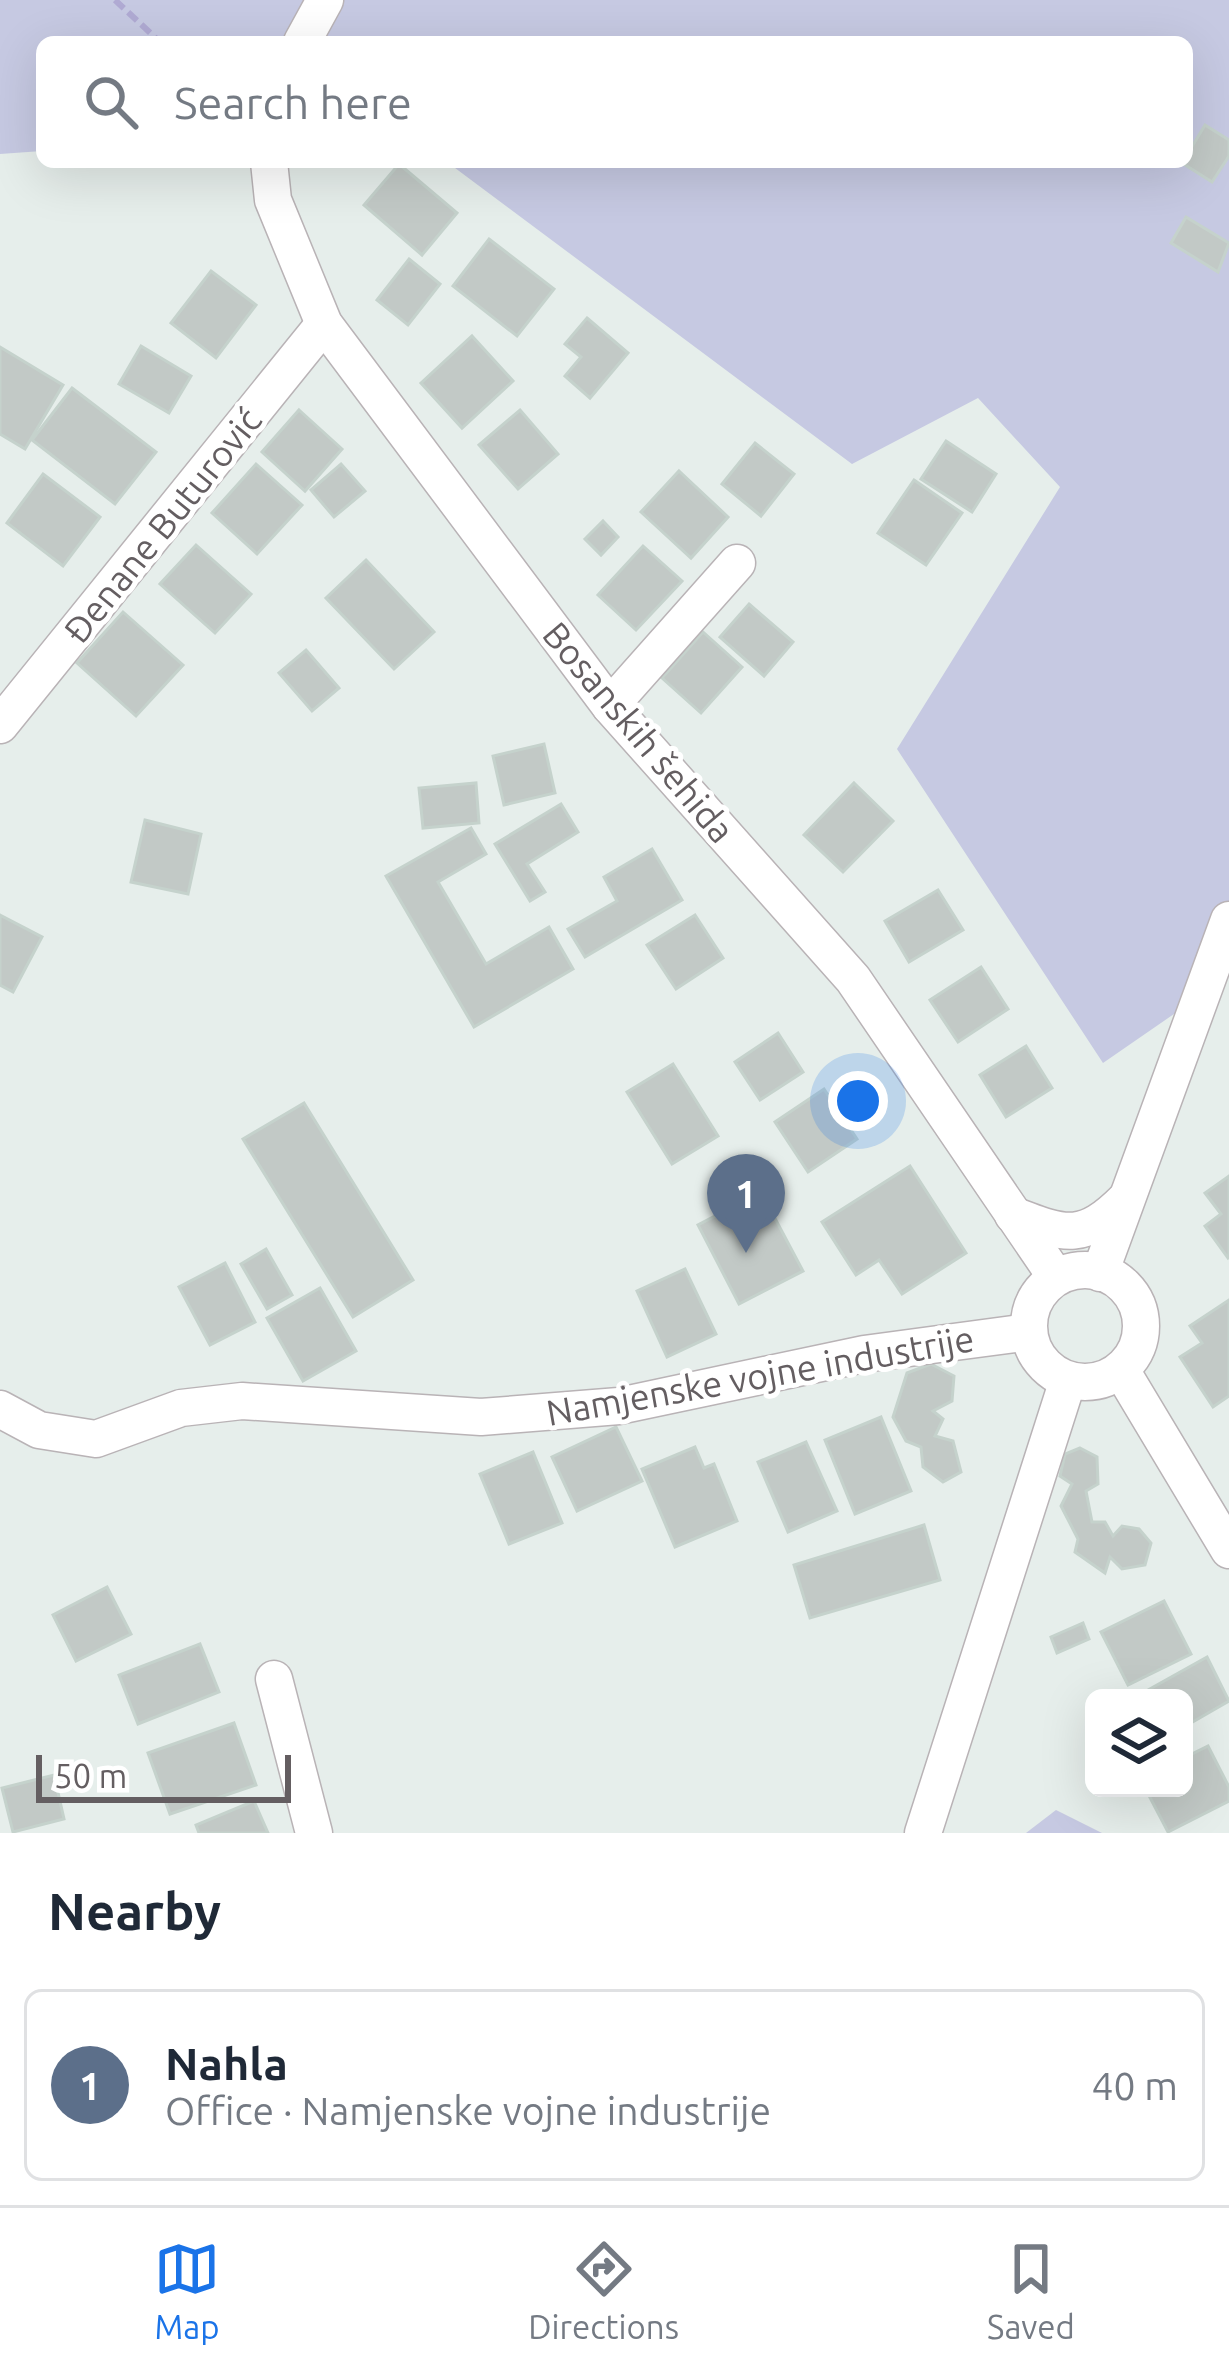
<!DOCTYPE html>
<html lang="en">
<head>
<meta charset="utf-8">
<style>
	:root { --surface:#fff; --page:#f2f2f3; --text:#1f2937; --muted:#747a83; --line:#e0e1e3; --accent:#1a73e8 }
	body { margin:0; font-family:Ubuntu,sans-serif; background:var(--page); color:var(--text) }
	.controls { position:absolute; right:36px; bottom:36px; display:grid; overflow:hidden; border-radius:18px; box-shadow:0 12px 48px #0002 }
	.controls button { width:108px; height:108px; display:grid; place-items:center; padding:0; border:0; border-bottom:3px solid var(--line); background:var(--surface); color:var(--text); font:60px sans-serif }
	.scale { position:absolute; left:36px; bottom:30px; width:255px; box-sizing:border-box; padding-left:12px; border:6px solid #645e61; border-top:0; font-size:33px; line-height:42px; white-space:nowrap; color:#645e61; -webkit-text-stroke:9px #fff; paint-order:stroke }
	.you { position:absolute; left:858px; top:1101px; width:42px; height:42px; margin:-30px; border:9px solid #fff; border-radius:50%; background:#1a73e8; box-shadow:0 0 0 18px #1a73e833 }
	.badge { display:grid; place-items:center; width:78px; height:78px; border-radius:50%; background:var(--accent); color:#fff; font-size:39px; font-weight:700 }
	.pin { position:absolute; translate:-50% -99px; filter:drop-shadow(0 3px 6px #0008) }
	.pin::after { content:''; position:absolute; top:63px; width:42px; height:36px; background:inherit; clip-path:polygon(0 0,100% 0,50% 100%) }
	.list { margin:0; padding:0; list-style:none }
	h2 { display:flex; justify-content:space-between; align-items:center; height:156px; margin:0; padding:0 48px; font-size:51px }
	h2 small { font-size:39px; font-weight:400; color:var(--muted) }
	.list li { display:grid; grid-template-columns:78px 1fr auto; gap:36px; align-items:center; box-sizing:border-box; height:192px; margin:0 24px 24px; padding:0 24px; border:3px solid var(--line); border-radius:18px }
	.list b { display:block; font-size:45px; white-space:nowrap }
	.list p { margin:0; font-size:39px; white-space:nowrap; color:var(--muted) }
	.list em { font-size:39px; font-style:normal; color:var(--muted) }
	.icon { flex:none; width:66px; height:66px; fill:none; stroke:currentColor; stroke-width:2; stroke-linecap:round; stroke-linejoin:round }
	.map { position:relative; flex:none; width:1229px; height:1833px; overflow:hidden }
	.search { position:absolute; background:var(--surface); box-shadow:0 12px 48px #0002; left:36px; right:36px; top:36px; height:132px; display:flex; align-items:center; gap:30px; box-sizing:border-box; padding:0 42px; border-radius:18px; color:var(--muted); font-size:45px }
	.sheet { height:372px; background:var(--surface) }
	nav { display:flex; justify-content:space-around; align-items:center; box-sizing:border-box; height:168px; border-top:3px solid var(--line); background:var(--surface); font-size:33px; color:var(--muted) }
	nav a { display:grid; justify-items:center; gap:6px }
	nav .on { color:var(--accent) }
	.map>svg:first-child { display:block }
</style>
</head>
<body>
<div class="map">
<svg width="1229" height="1833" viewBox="0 0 1229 1833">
	<rect width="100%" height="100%" fill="#e6eeeb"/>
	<g fill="#c6c9e2">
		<polygon points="0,0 1229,0 1229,976 1103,1063 897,749 1060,487 978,398 852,464 447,162 1187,162 1187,42 42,42 42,151 0,154"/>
		<polygon points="1056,1810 1102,1833 1026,1833"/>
	</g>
	<g fill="#c2c9c6" stroke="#c5d2cc" stroke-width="3">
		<polygon points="1205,125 1229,140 1229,156 1212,182 1182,163"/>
		<polygon points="399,164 457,213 422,255 364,205"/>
		<polygon points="1186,217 1229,243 1218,272 1171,243"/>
		<polygon points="489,239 554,289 517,336 453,286"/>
		<polygon points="409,259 440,284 408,325 377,300"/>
		<polygon points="211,271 256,305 216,358 171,323"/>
		<polygon points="587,318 628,353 590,398 565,376 581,357 565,344"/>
		<polygon points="472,336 513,381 462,428 421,383"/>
		<polygon points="141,346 191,376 169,413 119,384"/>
		<polygon points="0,347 63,385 25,449 0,434"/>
		<polygon points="72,388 156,452 115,504 32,440"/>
		<polygon points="299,410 342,449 305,491 262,452"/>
		<polygon points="520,410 558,454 518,489 479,445"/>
		<polygon points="946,441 996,474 972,512 921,479"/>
		<polygon points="755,443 794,474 761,516 722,484"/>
		<polygon points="256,464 302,505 257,554 212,513"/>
		<polygon points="341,464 365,491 334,517 311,490"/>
		<polygon points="679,471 728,517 691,558 641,512"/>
		<polygon points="43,474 100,517 63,566 7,523"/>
		<polygon points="914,480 962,513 926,565 878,533"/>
		<polygon points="603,521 618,537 601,555 585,539"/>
		<polygon points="196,545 251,594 215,633 160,584"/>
		<polygon points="643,546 682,581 636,630 598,595"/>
		<polygon points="366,560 434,632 394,669 326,598"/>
		<polygon points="749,604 793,642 764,676 720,637"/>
		<polygon points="123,612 183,665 136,716 77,663"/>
		<polygon points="703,632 742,667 701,713 662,678"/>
		<polygon points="306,650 339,688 312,711 279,673"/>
		<polygon points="544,744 555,793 504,805 493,756"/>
		<polygon points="476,783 479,823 423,828 419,788"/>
		<polygon points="854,783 893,821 843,872 804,835"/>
		<polygon points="561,804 578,832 527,864 545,892 530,901 495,844"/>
		<polygon points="145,820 201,834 188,894 131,882"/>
		<polygon points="471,828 486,854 438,882 486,964 549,927 573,969 474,1027 386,876"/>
		<polygon points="652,849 682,900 585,957 568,929 617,901 604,877"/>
		<polygon points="938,890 963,930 909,962 885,921"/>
		<polygon points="0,915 42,937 13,992 0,985"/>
		<polygon points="695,915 723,958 676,989 647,945"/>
		<polygon points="981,967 1008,1009 958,1042 930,1000"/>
		<polygon points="778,1033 803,1072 760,1100 735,1062"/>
		<polygon points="1026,1046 1052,1088 1006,1117 980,1075"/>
		<polygon points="673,1064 718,1136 672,1164 627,1092"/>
		<polygon points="824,1089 857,1139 808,1172 775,1122"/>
		<polygon points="304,1103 413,1280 353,1317 243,1139"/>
		<polygon points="910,1166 966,1253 902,1294 879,1260 856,1275 822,1222"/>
		<polygon points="1229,1176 1229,1257 1228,1258 1205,1226 1221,1214 1205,1193"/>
		<polygon points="761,1192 803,1271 739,1304 698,1225"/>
		<polygon points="266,1249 292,1295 267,1309 241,1264"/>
		<polygon points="225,1263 255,1322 210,1345 179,1287"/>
		<polygon points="685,1269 716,1334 667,1357 637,1291"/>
		<polygon points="320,1288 356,1351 303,1381 267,1318"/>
		<polygon points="1229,1300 1229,1396 1213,1407 1180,1357 1202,1343 1190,1326"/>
		<polygon points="931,1364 954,1376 952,1401 933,1411 943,1419 935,1436 953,1441 961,1472 943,1482 923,1467 921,1447 906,1441 893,1417 907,1373"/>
		<polygon points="881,1417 911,1491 855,1514 825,1440"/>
		<polygon points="616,1427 642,1481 577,1511 552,1457"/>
		<polygon points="806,1442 837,1511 788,1532 758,1462"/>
		<polygon points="695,1447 704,1468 714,1464 737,1521 675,1547 642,1469"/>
		<polygon points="1080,1448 1097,1457 1098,1484 1086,1491 1092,1522 1105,1522 1113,1536 1122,1526 1139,1529 1151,1543 1145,1565 1122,1569 1110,1557 1105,1573 1075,1552 1078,1539 1061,1506 1072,1484 1060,1476 1065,1454"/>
		<polygon points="533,1452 562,1523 509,1544 480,1474"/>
		<polygon points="924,1525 940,1580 810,1618 794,1565"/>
		<polygon points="107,1587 131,1634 76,1661 53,1615"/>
		<polygon points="1164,1601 1191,1654 1128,1685 1101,1632"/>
		<polygon points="1083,1623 1089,1639 1057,1653 1051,1637"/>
		<polygon points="200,1644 219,1692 138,1724 119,1675"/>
		<polygon points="1207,1657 1229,1701 1184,1727 1184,1698 1153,1698 1148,1690"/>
		<polygon points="234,1723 256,1785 170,1814 148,1753"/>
		<polygon points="1208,1746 1229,1787 1229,1801 1168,1832 1145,1788 1184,1788 1184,1758"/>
		<polygon points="54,1775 64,1819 13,1832 2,1788"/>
		<polygon points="254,1801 268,1833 199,1833 196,1825"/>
	</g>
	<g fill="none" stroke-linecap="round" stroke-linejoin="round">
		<g stroke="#b9b3b6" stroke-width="39">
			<g id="minor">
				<polyline points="302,42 325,0"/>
				<polyline points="269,162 273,200 324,324 610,706 853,979 1056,1277"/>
				<polyline points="610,706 737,563"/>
				<polyline points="0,725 324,324"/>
				<path d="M1013 1215C1067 1236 1084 1241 1126 1199"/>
				<circle cx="1085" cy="1326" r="56"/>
				<polyline points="1100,1273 1229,920"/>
				<polyline points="1121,1370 1229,1550"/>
				<polyline points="0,1409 39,1430 96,1439 181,1408 242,1401 481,1417 619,1406 864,1354 1029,1332"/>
				<polyline points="274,1679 314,1833"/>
				<polyline points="923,1833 1068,1380"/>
			</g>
		</g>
		<polyline stroke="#b0aad3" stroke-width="6" stroke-dasharray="12 6" stroke-linecap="butt" points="115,0 160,42"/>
		<use href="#minor" stroke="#fff" stroke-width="36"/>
	</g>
	<g text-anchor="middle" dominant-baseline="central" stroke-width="10" stroke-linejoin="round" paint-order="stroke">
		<g font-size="36" fill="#645e61" stroke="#fff">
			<text transform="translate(162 525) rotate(-51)">Đenane Buturović</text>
			<text transform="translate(639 732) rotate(50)">Bosanskih šehida</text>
			<text transform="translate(760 1375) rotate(-10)">Namjenske vojne industrije</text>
		</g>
	</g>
</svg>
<div class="controls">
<button><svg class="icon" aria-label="layers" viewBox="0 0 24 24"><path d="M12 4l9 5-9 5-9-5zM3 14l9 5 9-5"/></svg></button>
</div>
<div class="scale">50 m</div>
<div class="you"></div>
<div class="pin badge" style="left:746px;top:1253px;background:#5c6f8a">1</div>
<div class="search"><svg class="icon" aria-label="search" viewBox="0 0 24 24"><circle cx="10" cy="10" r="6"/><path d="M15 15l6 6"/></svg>Search here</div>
</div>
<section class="sheet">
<h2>Nearby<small></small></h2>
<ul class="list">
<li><span class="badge" style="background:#5c6f8a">1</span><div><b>Nahla</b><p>Office · Namjenske vojne industrije</p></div><em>40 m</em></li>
</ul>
</section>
<nav>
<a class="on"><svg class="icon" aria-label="map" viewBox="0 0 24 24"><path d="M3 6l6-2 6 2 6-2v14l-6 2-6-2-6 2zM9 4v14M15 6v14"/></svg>Map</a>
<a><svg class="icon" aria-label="directions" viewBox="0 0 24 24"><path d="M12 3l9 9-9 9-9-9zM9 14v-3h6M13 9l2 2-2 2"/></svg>Directions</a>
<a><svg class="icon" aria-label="saved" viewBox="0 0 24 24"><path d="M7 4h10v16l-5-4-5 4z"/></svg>Saved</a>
</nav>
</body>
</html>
